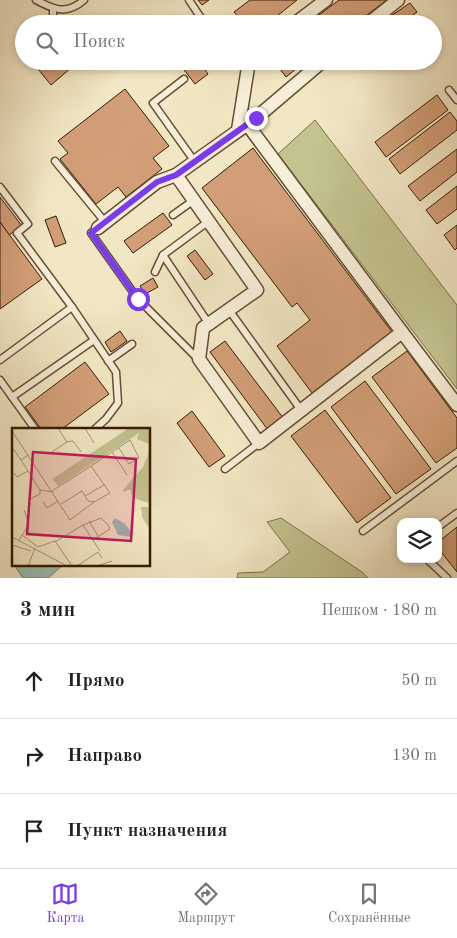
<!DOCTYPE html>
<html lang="ru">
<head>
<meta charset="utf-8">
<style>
	:root { --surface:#fff; --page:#f2f2f2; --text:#222; --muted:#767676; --line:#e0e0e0; --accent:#7c3aed }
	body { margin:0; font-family:"Old Standard TT",serif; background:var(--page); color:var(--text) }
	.controls { position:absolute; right:15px; bottom:15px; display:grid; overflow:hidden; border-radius:10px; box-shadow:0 2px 8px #0003 }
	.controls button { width:45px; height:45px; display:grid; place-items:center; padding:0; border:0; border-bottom:1px solid var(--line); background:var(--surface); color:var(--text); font:25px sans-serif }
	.stop { position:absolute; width:15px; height:15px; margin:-11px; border:4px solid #7c3aed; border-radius:50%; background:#fff }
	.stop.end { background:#7c3aed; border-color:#fff; box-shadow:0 1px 5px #0008 }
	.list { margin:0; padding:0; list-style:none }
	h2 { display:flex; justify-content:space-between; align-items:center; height:65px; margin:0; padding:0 20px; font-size:21px }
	h2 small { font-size:16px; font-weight:400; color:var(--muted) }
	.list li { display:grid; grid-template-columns:32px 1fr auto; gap:15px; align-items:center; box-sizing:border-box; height:75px; padding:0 20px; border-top:1px solid var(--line) }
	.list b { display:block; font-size:19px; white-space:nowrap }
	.list em { font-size:16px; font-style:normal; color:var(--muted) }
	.icon { flex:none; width:28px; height:28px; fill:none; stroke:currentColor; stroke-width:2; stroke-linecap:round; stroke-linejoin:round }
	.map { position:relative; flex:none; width:457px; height:578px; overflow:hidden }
	.search { position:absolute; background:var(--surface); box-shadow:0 2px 8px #0003; left:15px; right:15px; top:15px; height:55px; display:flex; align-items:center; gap:12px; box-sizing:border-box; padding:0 18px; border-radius:28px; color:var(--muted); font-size:19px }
	.sheet { height:290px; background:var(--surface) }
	nav { display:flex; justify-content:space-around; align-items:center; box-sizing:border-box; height:70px; border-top:1px solid var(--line); background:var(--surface); font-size:14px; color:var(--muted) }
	nav a { display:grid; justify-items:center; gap:2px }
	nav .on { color:var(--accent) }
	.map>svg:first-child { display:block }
</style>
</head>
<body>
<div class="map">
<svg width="457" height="578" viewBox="0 0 457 578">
	<rect width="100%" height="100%" fill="#f2e7c4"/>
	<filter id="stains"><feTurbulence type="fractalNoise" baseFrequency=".004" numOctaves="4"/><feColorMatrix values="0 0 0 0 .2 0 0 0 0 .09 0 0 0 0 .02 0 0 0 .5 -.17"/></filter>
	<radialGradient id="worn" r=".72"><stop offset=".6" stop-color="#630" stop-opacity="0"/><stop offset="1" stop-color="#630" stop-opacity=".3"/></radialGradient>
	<g fill="#c3c38f" stroke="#7d6e48">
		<polygon points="315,120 457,305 457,389 278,154"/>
		<polygon points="281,518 362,572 368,578 237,578 238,573 263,572 290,552 267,522"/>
	</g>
	<polygon fill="#9bc0b4" stroke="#737e6d" points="14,549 14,564 64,564 48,578 23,578 11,560"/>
	<g fill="#d29e77" stroke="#371a02">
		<polygon points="198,0 209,0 202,5"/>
		<polygon points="250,0 297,0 267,24 236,24 241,20 234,12"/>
		<polygon points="339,0 387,0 355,24 307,24"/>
		<polygon points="410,3 417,12 401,24 392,24 388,18"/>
		<polygon points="37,61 79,61 51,85 34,64"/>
		<polygon points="180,61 199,61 208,74 195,84 178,62"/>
		<polygon points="274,61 306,61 286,77"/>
		<polygon points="125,89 169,146 153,158 162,169 126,197 118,187 96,204 60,159 68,153 58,141"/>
		<polygon points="437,95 448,110 386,157 375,142"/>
		<polygon points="450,112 457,121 457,130 400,174 389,159"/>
		<polygon points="253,148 392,332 312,393 277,346 310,320 297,303 292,307 202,188"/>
		<polygon points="457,149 457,172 420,201 408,186"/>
		<polygon points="457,186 457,209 437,224 426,210"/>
		<polygon points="0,197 22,226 9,235 0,222"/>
		<polygon points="163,213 172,225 133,253 124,241"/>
		<polygon points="56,216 66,243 55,247 45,220"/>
		<polygon points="0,222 42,279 0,309"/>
		<polygon points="457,225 457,248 455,250 444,235"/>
		<polygon points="195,250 213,274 205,280 187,256"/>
		<polygon points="153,278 158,287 145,294 140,286"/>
		<polygon points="120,331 127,341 111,352 105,342"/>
		<polygon points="225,341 284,419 268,430 210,352"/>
		<polygon points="407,351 457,418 457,448 436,463 372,377"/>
		<polygon points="85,362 109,394 62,429 41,429 25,407"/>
		<polygon points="365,381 431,469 396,494 331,407"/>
		<polygon points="325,410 391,498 357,523 291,436"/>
		<polygon points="192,411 225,456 209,467 177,423"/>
		<polygon points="457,527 457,572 438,548 438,542"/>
	</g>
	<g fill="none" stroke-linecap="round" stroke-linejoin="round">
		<g stroke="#664d32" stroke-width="9">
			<g id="lane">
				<path d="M36 0C54 10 67 15 84 0"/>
				<polyline points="189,0 205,24"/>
				<polyline points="53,9 53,24"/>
				<polyline points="184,79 153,103 195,162"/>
				<polyline points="449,90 457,100"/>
				<polyline points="55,161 105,222"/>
				<polyline points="0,187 28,224 17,233 72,307 0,360"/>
				<polyline points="173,215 194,200"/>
				<polyline points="98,228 91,233 138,299 198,359"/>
				<polyline points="163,255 209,324"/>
				<polyline points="155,272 163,255 209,221"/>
				<polyline points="72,307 116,372 118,403 106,419 95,429"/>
				<polyline points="229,310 301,410"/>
				<polyline points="108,361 132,344"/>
				<polyline points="0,380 35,429"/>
				<polyline points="12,397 94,340"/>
				<polyline points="225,469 259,443"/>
				<polyline points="438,527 457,513"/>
				<polyline points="363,531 457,461"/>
				<polyline points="427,559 447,578"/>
			</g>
		</g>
		<g stroke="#664d32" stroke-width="15">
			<g id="street">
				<polyline points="294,24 326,0"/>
				<polyline points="368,24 398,0"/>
				<polyline points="238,130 249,61"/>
				<polyline points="176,175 257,290 203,328 199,359 259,443 402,332 247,124"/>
				<polyline points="98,228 157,182 176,175 256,118 323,61"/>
				<polyline points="402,332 457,405"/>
			</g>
		</g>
		<use href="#lane" stroke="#f7efd9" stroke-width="6"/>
		<use href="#street" stroke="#f7efd9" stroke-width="12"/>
	</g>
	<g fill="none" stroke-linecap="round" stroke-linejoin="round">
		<polyline stroke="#7c3aed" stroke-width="6" points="138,299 91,233 157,182 176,175 256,118"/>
	</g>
	<g transform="translate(12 428)">
		<rect width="138" height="138" fill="#f2e7c4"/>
		<path d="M117 0H137V75L121 70 118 61 112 64 111 62 131 39 136 27 137 16 125 11 127 5 46 58 40 51ZM129 79H137V100L130 89Z" fill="#c3c38f"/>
		<path d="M103 90 113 96 121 106 119 109 106 107 100 94Z" fill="#9bc0b4"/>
		<path fill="none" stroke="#a79576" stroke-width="1" d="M73 0 82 15M0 3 58 92 82 74M55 14 61 13 69 24M0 19 9 32 16 27M100 24 115 47M37 26 55 14 46 0M9 32 28 62 41 64M79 38 118 12 127 30 117 36 107 20M2 45 5 49 16 43M40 63 79 38 98 65 82 74 76 73 70 63 49 76M73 68 92 57M16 72 28 66V62M31 74 35 80 46 73M77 93 86 108M71 97 89 90 96 97 98 101 81 112M10 107 26 119M0 109 55 138M7 112 17 96 12 82M43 114 71 97 88 123M0 117 19 123M26 119 43 113 60 138M16 138 23 120M65 138 86 124 90 130M85 138 100 133"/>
		<path fill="#c2185b" fill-opacity="0.15" stroke="#c2185b" stroke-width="2.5" d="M21 24 124 31 119 113 15 106Z"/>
		<rect width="138" height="138" fill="none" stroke="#371a02" stroke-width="2.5"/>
	</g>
	<rect width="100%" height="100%" filter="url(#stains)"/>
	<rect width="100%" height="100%" fill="url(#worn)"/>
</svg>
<div class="controls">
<button><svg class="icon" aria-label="layers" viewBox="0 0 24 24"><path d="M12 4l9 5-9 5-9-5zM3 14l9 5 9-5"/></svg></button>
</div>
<div class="stop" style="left:138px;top:299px"></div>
<div class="stop end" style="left:256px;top:118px"></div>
<div class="search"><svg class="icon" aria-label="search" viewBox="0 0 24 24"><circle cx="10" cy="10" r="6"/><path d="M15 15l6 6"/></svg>Поиск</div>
</div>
<section class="sheet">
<h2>3 мин<small>Пешком · 180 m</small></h2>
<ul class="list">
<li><svg class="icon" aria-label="ahead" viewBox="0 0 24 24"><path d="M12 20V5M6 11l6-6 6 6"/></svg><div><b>Прямо</b></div><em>50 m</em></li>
<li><svg class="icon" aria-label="right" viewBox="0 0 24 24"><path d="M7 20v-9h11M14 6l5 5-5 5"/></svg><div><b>Направо</b></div><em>130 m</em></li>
<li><svg class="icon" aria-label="arrive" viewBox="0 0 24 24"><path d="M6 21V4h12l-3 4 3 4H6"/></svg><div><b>Пункт назначения</b></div></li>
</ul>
</section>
<nav>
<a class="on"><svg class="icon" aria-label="map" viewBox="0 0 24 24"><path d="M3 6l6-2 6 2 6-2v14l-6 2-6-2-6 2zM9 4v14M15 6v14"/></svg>Карта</a>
<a><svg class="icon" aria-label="directions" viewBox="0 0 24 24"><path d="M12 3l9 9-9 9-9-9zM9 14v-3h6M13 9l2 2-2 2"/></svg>Маршрут</a>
<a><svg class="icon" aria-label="saved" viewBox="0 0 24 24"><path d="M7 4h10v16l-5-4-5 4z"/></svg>Сохранённые</a>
</nav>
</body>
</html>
